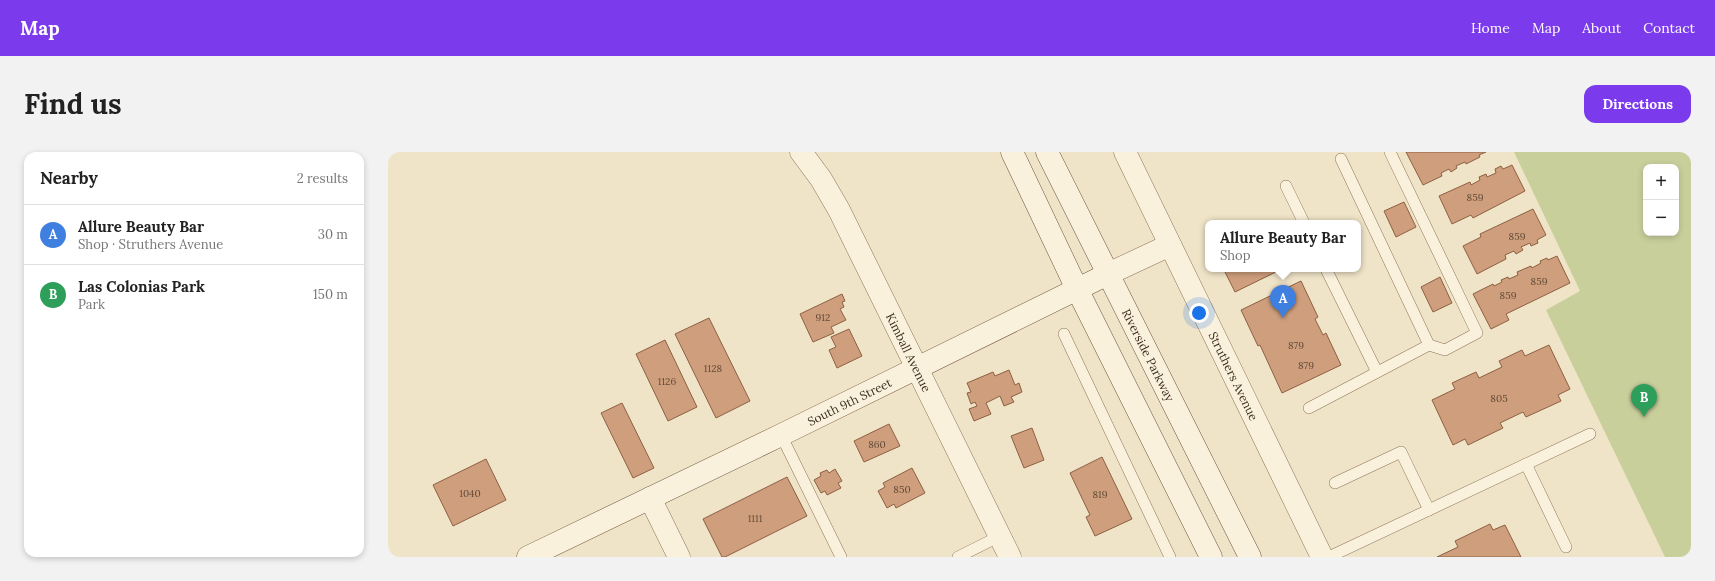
<!DOCTYPE html>
<html lang="en">
<head>
<meta charset="utf-8">
<style>
	:root { --surface:#fff; --page:#f2f2f2; --text:#222; --muted:#767676; --line:#e0e0e0; --accent:#7c3aed }
	body { margin:0; font-family:Lora,serif; background:var(--page); color:var(--text) }
	.controls { position:absolute; right:12px; top:12px; display:grid; overflow:hidden; border-radius:8px; box-shadow:0 2px 6px #0003 }
	.controls button { width:36px; height:36px; display:grid; place-items:center; padding:0; border:0; border-bottom:1px solid var(--line); background:var(--surface); color:var(--text); font:20px sans-serif }
	.you { position:absolute; left:811px; top:161px; width:14px; height:14px; margin:-10px; border:3px solid #fff; border-radius:50%; background:#1a73e8; box-shadow:0 0 0 6px #1a73e833 }
	.badge { display:grid; place-items:center; width:26px; height:26px; border-radius:50%; background:var(--accent); color:#fff; font-size:13px; font-weight:700 }
	.pin { position:absolute; translate:-50% -33px; filter:drop-shadow(0 1px 2px #0008) }
	.pin::after { content:''; position:absolute; top:21px; width:14px; height:12px; background:inherit; clip-path:polygon(0 0,100% 0,50% 100%) }
	.popup { position:absolute; left:817px; top:68px; width:156px; height:52px; box-sizing:border-box; display:grid; place-content:center; border-radius:8px; background:var(--surface); filter:drop-shadow(0 1px 3px #0005); font-size:13px; white-space:nowrap; color:var(--muted) }
	.popup b { font-size:15px; color:var(--text) }
	.popup::after { content:''; position:absolute; left:50%; top:100%; margin-left:-8px; border:8px solid transparent; border-top-color:var(--surface) }
	.list { margin:0; padding:0; list-style:none }
	h2 { display:flex; justify-content:space-between; align-items:center; height:52px; margin:0; padding:0 16px; font-size:17px }
	h2 small { font-size:13px; font-weight:400; color:var(--muted) }
	.list li { display:grid; grid-template-columns:26px 1fr auto; gap:12px; align-items:center; box-sizing:border-box; height:60px; padding:0 16px; border-top:1px solid var(--line) }
	.list b { display:block; font-size:15px; white-space:nowrap }
	.list p { margin:0; font-size:13px; white-space:nowrap; color:var(--muted) }
	.list em { font-size:13px; font-style:normal; color:var(--muted) }
	.map { position:relative; flex:none; width:1303px; height:405px; overflow:hidden; border-radius:12px }
	header { display:flex; align-items:center; gap:24px; box-sizing:border-box; height:56px; padding:0 20px; background:var(--accent); color:#fff }
	header strong { font-size:19px }
	nav { display:flex; gap:22px; margin-inline-start:auto; font-size:14px }
	.intro { display:flex; align-items:center; justify-content:space-between; box-sizing:border-box; height:96px; padding:0 24px }
	h1 { margin:0; font-size:28px }
	.button { padding:10px 18px; border-radius:12px; background:var(--accent); color:#fff; font-size:14px; font-weight:700 }
	main { display:flex; gap:24px; padding:0 24px }
	aside { flex:1; background:var(--surface); border-radius:12px; box-shadow:0 2px 6px #0003 }
	.map>svg:first-child { display:block }
</style>
</head>
<body>
<header>
<strong>Map</strong>
<nav><a>Home</a><a>Map</a><a>About</a><a>Contact</a></nav>
</header>
<div class="intro"><h1>Find us</h1><a class="button">Directions</a></div>
<main>
<aside>
<h2>Nearby<small>2 results</small></h2>
<ul class="list">
<li><span class="badge" style="background:#3f7fe0">A</span><div><b>Allure Beauty Bar</b><p>Shop · Struthers Avenue</p></div><em>30 m</em></li>
<li><span class="badge" style="background:#2e9e5b">B</span><div><b>Las Colonias Park</b><p>Park</p></div><em>150 m</em></li>
</ul>
</aside>
<div class="map">
<svg width="1303" height="405" viewBox="0 0 1303 405">
	<rect width="100%" height="100%" fill="#f0e4c8"/>
	<path fill="#c9cf9b" fill-rule="evenodd" d="M1126 0H1303V405H1277L1158 158 1192 139ZM1258 15H1288V81H1258Z"/>
	<g fill="#cf9f7d" stroke="#8d5f41">
		<polygon points="1018,0 1098,0 1091,3 1092,5 1078,12 1077,10 1068,14 1069,16 1063,20 1061,17 1053,21 1054,24 1035,33"/>
		<polygon points="1124,13 1137,39 1085,66 1083,63 1064,72 1051,44 1082,30 1083,33 1092,28 1091,25 1098,22 1099,25 1108,21 1107,17 1113,14 1115,17"/>
		<polygon points="1016,50 1028,75 1008,85 996,59"/>
		<polygon points="1145,57 1158,83 1149,88 1150,91 1143,94 1142,91 1133,95 1135,98 1128,102 1126,99 1117,103 1118,107 1089,122 1075,94 1093,85 1092,82"/>
		<polygon points="1169,104 1182,131 1118,162 1121,168 1103,177 1085,142 1105,132 1106,134 1114,130 1113,128 1120,125 1121,127 1130,123 1129,120 1143,114 1144,116 1153,111 1152,109 1159,106 1160,108"/>
		<polygon points="837,117 894,117 847,140 836,118"/>
		<polygon points="1052,125 1064,151 1045,160 1033,135"/>
		<polygon points="913,129 930,165 927,167 935,183 938,181 953,213 894,241 872,193 870,194 853,158"/>
		<polygon points="454,142 457,149 454,150 456,155 452,157 458,168 443,175 446,181 425,190 412,162"/>
		<polygon points="321,166 362,249 328,266 287,182"/>
		<polygon points="461,177 474,204 449,216 441,198 448,195 443,185"/>
		<polygon points="277,188 309,255 280,269 248,202"/>
		<polygon points="1161,193 1182,237 1170,243 1173,249 1138,265 1135,260 1112,271 1115,276 1080,293 1077,287 1065,293 1044,248 1067,237 1064,231 1088,220 1091,226 1114,215 1111,209 1134,198 1137,204"/>
		<polygon points="621,218 627,233 631,231 634,240 623,245 626,250 616,254 612,244 598,251 603,262 586,269 581,257 589,254 587,250 583,252 579,241 583,240 579,231 605,220 607,224"/>
		<polygon points="234,251 266,316 245,326 213,261"/>
		<polygon points="501,272 512,294 476,310 466,289"/>
		<polygon points="644,276 656,308 636,316 623,284"/>
		<polygon points="714,305 744,367 707,384 698,365 702,363 682,321"/>
		<polygon points="98,307 118,348 65,374 45,333"/>
		<polygon points="524,316 537,341 508,356 506,352 499,356 490,339 497,335 495,331"/>
		<polygon points="447,317 454,329 450,331 453,336 439,343 437,339 433,341 426,328 433,324 432,321 439,318 441,321"/>
		<polygon points="399,325 419,364 337,405 334,405 315,367"/>
		<polygon points="1102,372 1105,378 1117,373 1133,405 1049,405 1070,395 1067,389"/>
	</g>
	<g fill="none" stroke-linecap="round" stroke-linejoin="round">
		<g stroke="#8d765c" stroke-width="12">
			<g id="lane">
				<polyline points="953,7 1041,193"/>
				<polyline points="898,34 916,71"/>
				<polyline points="938,117 989,220"/>
				<polyline points="676,182 782,405"/>
				<polyline points="921,256 1041,193 1057,198 1089,181 1002,0"/>
				<polyline points="393,283 453,405"/>
				<polyline points="1138,312 1178,395"/>
				<polyline points="947,331 1013,300 1041,358"/>
				<polyline points="570,405 612,384"/>
				<polyline points="941,405 1202,282"/>
			</g>
		</g>
		<g stroke="#8d765c" stroke-width="23">
			<g id="street">
				<path id="s1" d="M413 0 433 27 451 58 622 405"/>
				<path id="s2" d="M737 0 934 405"/>
				<polyline points="720,122 782,93"/>
				<polyline points="262,346 291,405"/>
			</g>
		</g>
		<g stroke="#6f573f" stroke-width="23">
			<g id="secondary">
				<polyline points="624,0 689,137 823,405"/>
				<path id="s3" d="M659 0 862 405"/>
				<path id="s4" d="M140 405 393 283 720 122"/>
			</g>
		</g>
		<use href="#lane" stroke="#faf1dc" stroke-width="11"/>
		<use href="#street" stroke="#faf1dc" stroke-width="22"/>
		<use href="#secondary" stroke="#faf1dc" stroke-width="22"/>
	</g>
	<g text-anchor="middle" dominant-baseline="central" stroke-width="4" stroke-linejoin="round" paint-order="stroke">
		<g font-size="10" fill="#624a37">
			<text x="1087" y="45">859</text>
			<text x="1129" y="84">859</text>
			<text x="1151" y="129">859</text>
			<text x="1120" y="143">859</text>
			<text x="435" y="165">912</text>
			<text x="908" y="193">879</text>
			<text x="918" y="213">879</text>
			<text x="325" y="216">1128</text>
			<text x="279" y="229">1126</text>
			<text x="1111" y="246">805</text>
			<text x="489" y="292">860</text>
			<text x="514" y="337">850</text>
			<text x="82" y="341">1040</text>
			<text x="712" y="342">819</text>
			<text x="367" y="366">1111</text>
		</g>
		<g font-size="12" fill="#3d2e20" stroke="#f7eed8">
			<text stroke="none"><textPath href="#s1" startOffset="228">Kimball Avenue</textPath></text>
			<text stroke="none"><textPath href="#s3" startOffset="227">Riverside Parkway</textPath></text>
			<text stroke="none"><textPath href="#s2" startOffset="249">Struthers Avenue</textPath></text>
			<text stroke="none"><textPath href="#s4" startOffset="357">South 9th Street</textPath></text>
		</g>
	</g>
</svg>
<div class="controls">
<button>+</button>
<button>−</button>
</div>
<div class="you"></div>
<div class="pin badge" style="left:895px;top:166px;background:#3f7fe0">A</div>
<div class="popup"><b>Allure Beauty Bar</b>Shop</div>
<div class="pin badge" style="left:1256px;top:265px;background:#2e9e5b">B</div>
</div>
</main>
</body>
</html>
